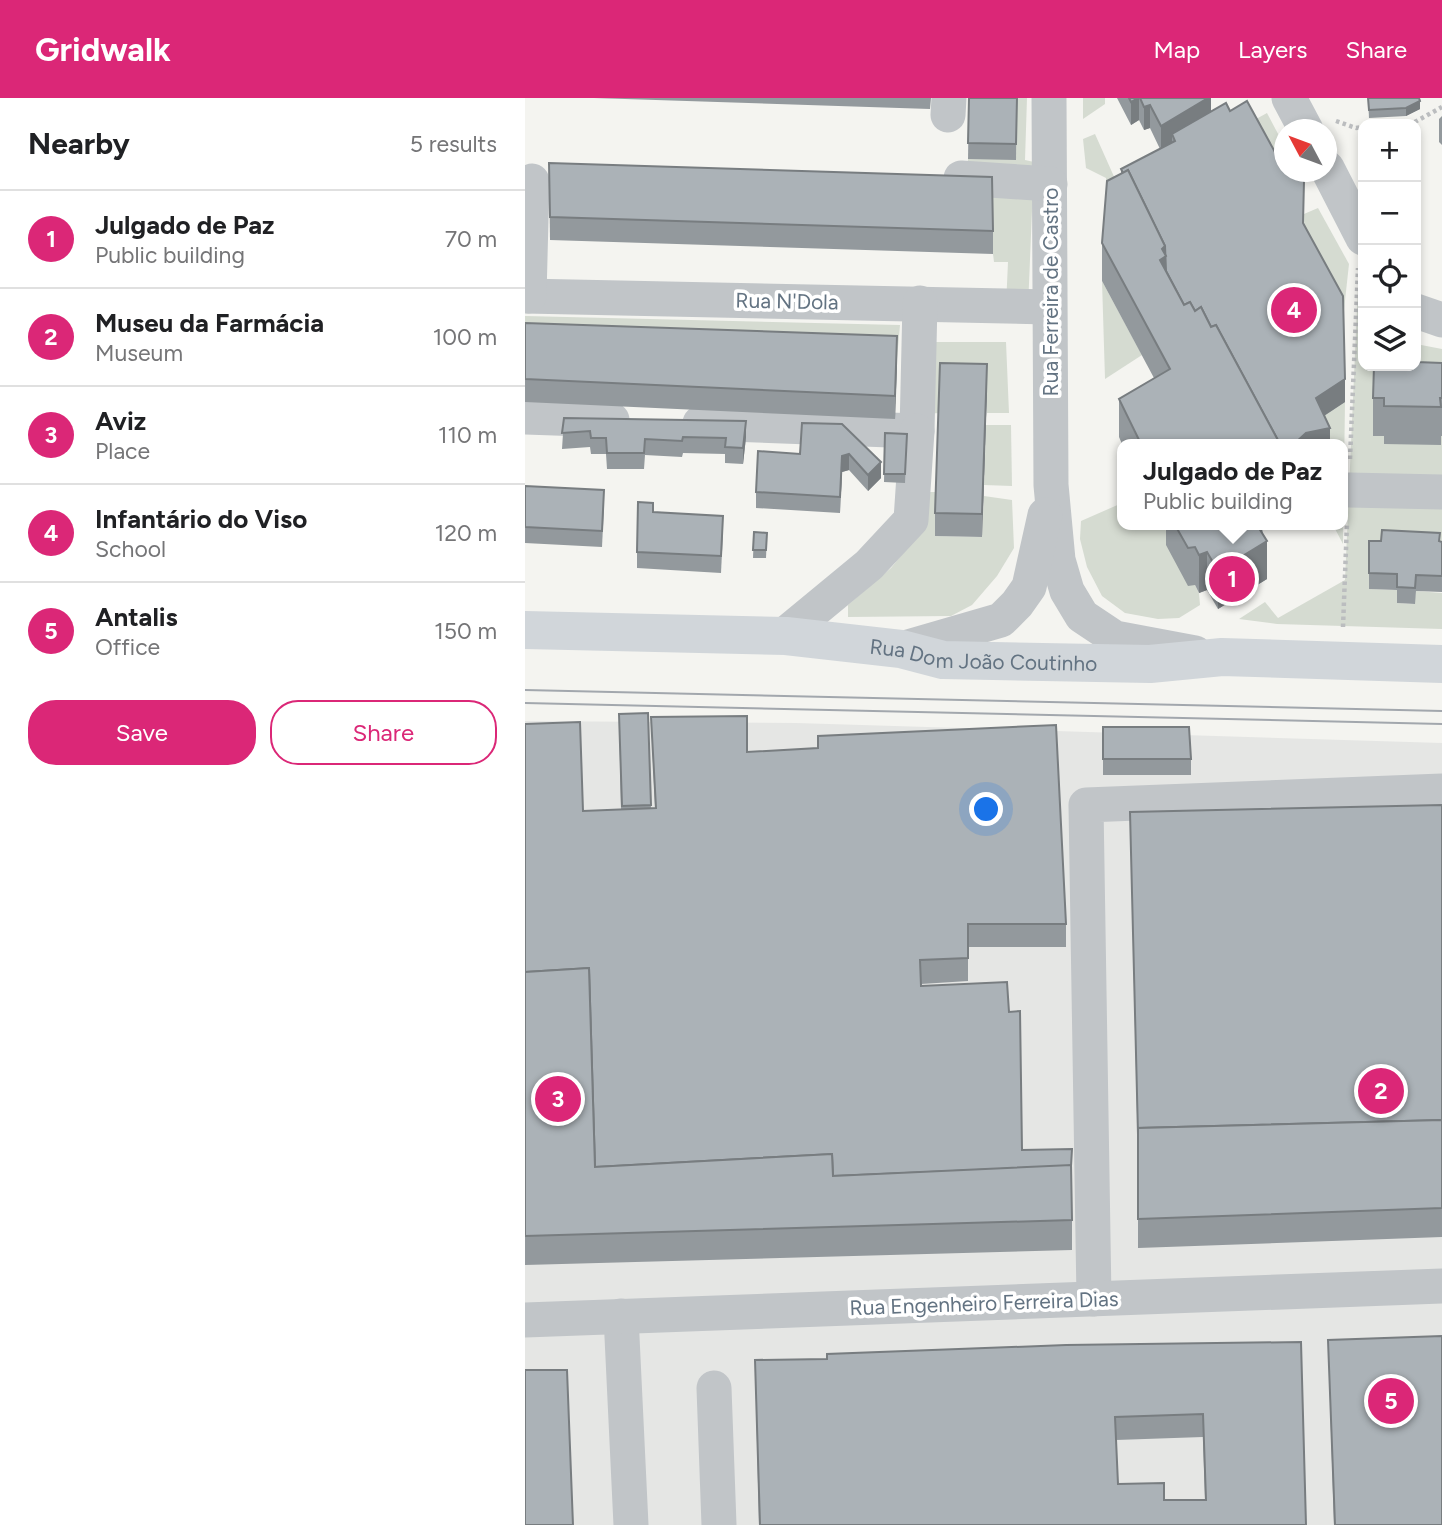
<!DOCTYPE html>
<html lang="en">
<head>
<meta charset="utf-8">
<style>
	:root { --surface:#fff; --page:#f2f2f2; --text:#202124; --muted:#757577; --line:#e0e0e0; --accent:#db2777 }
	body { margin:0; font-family:Figtree,sans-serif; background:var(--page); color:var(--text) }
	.controls { position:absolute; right:21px; top:21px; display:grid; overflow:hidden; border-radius:14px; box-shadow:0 4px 10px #0003 }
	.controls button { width:63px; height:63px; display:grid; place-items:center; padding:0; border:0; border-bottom:2px solid var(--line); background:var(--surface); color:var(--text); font:35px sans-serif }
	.compass { position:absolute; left:749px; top:21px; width:63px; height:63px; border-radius:50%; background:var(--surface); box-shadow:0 4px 10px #0003; rotate:311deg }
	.you { position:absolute; left:462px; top:712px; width:24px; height:24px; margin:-18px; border:5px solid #fff; border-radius:50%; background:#1a73e8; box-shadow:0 0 0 10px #1a73e833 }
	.badge { display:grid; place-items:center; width:46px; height:46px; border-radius:50%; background:var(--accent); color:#fff; font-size:23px; font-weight:700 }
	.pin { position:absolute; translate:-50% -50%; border:4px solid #fff; box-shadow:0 2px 7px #0006 }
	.popup { position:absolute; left:592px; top:341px; width:231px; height:91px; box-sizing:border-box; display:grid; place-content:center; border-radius:14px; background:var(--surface); filter:drop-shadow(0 2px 5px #0005); font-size:23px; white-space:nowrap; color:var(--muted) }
	.popup b { font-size:26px; color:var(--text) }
	.popup::after { content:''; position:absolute; left:50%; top:100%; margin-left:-14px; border:14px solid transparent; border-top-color:var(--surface) }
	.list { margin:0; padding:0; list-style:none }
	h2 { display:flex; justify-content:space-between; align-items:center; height:91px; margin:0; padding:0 28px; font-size:30px }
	h2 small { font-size:23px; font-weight:400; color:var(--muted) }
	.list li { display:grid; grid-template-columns:46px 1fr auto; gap:21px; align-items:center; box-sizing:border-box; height:98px; padding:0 28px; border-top:2px solid var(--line) }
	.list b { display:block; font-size:26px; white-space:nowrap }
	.list p { margin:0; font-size:23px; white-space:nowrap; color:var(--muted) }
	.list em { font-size:23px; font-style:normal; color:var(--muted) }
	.actions { display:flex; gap:14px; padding:21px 28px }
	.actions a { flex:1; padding:16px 0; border:2px solid var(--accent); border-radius:28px; text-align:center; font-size:24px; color:var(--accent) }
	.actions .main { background:var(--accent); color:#fff }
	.icon { flex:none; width:38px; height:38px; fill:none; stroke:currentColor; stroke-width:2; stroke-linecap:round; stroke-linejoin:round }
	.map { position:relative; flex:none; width:917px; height:1427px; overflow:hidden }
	header { display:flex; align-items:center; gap:42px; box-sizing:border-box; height:98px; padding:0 35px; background:var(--accent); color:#fff }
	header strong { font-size:33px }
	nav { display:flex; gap:38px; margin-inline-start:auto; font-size:24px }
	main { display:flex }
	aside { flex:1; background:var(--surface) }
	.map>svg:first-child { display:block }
</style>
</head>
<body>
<header>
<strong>Gridwalk</strong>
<nav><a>Map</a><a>Layers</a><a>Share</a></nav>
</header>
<main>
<aside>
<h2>Nearby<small>5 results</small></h2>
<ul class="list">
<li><span class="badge">1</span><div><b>Julgado de Paz</b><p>Public building</p></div><em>70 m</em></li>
<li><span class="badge">2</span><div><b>Museu da Farmácia</b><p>Museum</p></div><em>100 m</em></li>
<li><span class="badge">3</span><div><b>Aviz</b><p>Place</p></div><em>110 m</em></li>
<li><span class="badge">4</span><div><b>Infantário do Viso</b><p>School</p></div><em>120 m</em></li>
<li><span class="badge">5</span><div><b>Antalis</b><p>Office</p></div><em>150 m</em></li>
</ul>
<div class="actions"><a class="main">Save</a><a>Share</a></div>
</aside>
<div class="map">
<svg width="917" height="1427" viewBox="0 0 917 1427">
	<rect width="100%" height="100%" fill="#f4f4f0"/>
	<polygon fill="#e5e6e4" points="0,623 271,625 917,645 917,1427 0,1427"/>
	<g fill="#d5dbd1">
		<polygon points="492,0 502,0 500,62 509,64 503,210 481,208 483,164 469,164 468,156 442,102 443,61 491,61"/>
		<polygon points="558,0 580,0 580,6 558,21"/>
		<polygon points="742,15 759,47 759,73 722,26"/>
		<polygon points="570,36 603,110 582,121 581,80 561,70 558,41"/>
		<polygon points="793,110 824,166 818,221 778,148 779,116"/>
		<polygon points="577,183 617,257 580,281"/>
		<polygon points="833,188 838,196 838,268 891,268 891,246 917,251 917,303 848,337 917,338 917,460 844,459 845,491 872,492 872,505 889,506 891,493 917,495 917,531 752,526 714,521 740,504 753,520 820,482"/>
		<polygon points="0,218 375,227 372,261 0,248"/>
		<polygon points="405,244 481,244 484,315 462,315 462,289 414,315 401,316"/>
		<polygon points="820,304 818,446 808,427 817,427 817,346 801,346 791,323"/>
		<polygon points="461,327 486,327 487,388 459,387"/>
		<polygon points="399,394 411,394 410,438 457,439 459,398 487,402 489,450 472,478 447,507 426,518 323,519 323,507 366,470 387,444"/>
		<polygon points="597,405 597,427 638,427 674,495 675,507 654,520 633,521 600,515 577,498 562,469 555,441 556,423"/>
	</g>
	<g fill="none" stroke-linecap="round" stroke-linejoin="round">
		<g stroke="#bbbdbf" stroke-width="4.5" stroke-dasharray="3.5 3.5" stroke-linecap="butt">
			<polyline points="811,23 831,30 838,29"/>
			<polyline points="876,26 888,25 917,9"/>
			<polyline points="825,361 833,170"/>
			<polyline points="818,529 822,425"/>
		</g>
		<g stroke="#c1c5c8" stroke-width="35">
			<polyline points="524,0 526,387 533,462 542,493 557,518 590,540 670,555"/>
			<polyline points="764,0 781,32"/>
			<polyline points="423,17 424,0"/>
			<polyline points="802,70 838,140"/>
			<polyline points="436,80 525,86"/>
			<polyline points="0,198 524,209"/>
			<polyline points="4,198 7,83"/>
			<polyline points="891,213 917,222"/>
			<polyline points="0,319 87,322"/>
			<polyline points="175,325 392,333 395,205"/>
			<polyline points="824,392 917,394"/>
			<polyline points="258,538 344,467 386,422 392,333"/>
			<polyline points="376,551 476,522 492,506 504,489 520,417"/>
			<polyline points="569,1201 561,707 917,693"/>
			<polyline points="96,1218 106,1427"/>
			<polyline points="0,1222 917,1188"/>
			<polyline points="189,1290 194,1427"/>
		</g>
		<path stroke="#d1d6da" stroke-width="38" id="s1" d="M0 532 261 538 376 551 418 562 625 566 697 559 917 566"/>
		<g stroke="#a2a7ad" stroke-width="2">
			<polyline points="0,592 917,613"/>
			<polyline points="0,605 917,626"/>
		</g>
	</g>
	<g fill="#93999d" fill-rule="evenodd">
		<polygon points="69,0 406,0 405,11"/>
		<polygon points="444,0 492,0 491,62 443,61"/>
		<polygon points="592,0 686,0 686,13 705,13 751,56 779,106 779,126 820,304 799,318 805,346 597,346 594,339 594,301 629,280 577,183 577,145 596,75 596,71 635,51 625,30 619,32 614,22 606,27"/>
		<polygon points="843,0 895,11 881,18 844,20"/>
		<polygon points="917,18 917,47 914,44 914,21"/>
		<polygon points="24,65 468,133 468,156 25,142"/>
		<polygon points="0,225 372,261 370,321 0,304"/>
		<polygon points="893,264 917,265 917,338 916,338 916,347 859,346 859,338 848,338 848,300"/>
		<polygon points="462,289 457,439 410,438 410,415"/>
		<polygon points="39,320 221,339 218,366 200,365 200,356 158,355 157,359 120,357 119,371 82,371 81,356 66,356 65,349 37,351"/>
		<polygon points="317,326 356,380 343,393 324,372 317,374 315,415 231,410 231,394 275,356"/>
		<polygon points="360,335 382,336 380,385 359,384"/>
		<polygon points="0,388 79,408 77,449 0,445"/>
		<polygon points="128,414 198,434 196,475 112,470 112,454"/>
		<polygon points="641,427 737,427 742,481 693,511 682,492 674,495 670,487 663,488 641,447"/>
		<polygon points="229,434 242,435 241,460 228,460"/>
		<polygon points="844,443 917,444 917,494 891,493 890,506 872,505 872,492 844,491"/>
		<polygon points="123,615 126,711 130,710 126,619 222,654 541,826 541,849 443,849 443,883 396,886 396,888 484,914 497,1052 547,1051 547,1152 0,1167 0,626 58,713 96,712 94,616"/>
		<polygon points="578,629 666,661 666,677 578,677"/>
		<polygon points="917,707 917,1139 613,1150 613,1059 605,714"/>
		<polygon points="803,1242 917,1427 809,1427"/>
		<path d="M776 1244 781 1427H234L230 1262 302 1261ZM678 1339 680 1402H639L593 1386 591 1342Z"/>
	</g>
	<g fill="#787d80">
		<polygon points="613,0 614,0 614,22 606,27 606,4"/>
		<polygon points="683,0 686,0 686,21 647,36 647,44 636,52 636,28"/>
		<polygon points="895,3 895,11 881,18 881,10"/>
		<polygon points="625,7 625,30 619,32 619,9"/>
		<polygon points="640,148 641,158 641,188 635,162 637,151"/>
		<polygon points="372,238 372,261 370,321 370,298"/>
		<polygon points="462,266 462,289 457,439 457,416"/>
		<polygon points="820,281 820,304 791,323 791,300"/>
		<polygon points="221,323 221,339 218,366 218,350"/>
		<polygon points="805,330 805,346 769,346 781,335"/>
		<polygon points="324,356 324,372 317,374 315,415 317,358"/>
		<polygon points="356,364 356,380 343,393 343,377"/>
		<polygon points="730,427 737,427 737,446 742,443 742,481 693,511 693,473"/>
		<polygon points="682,454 682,492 674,495 674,457"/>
	</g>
	<g fill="#abb2b7" stroke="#787d80" stroke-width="2" fill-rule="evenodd">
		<polygon points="444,0 492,0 491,46 443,45"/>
		<polygon points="604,0 613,0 606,4"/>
		<polygon points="615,0 683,0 636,28 625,7 619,9"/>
		<polygon points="843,0 894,0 895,3 881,10 844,12"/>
		<polygon points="722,3 751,56 760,50 760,74 775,74 777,77 779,83 778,125 818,198 820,281 791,300 805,330 781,335 769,346 755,346 691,227 686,229 676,209 670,213 665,204 659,207 641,173 640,148 603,72 598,75 596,71 650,43 647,36 701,5 705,13"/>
		<polygon points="24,65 467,79 468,133 25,119"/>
		<polygon points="603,72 640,148 637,151 641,158 635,162 659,207 665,204 670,213 676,209 686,229 691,227 755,346 616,346 594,301 645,271 577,145 582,83"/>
		<polygon points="0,225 372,238 370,298 0,281"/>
		<polygon points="891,255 893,255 892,264 917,265 917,300 915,300 916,309 859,308 859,300 848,300 849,268 891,268"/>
		<polygon points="415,265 462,266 457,416 410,415"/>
		<polygon points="39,320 221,323 218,350 200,349 201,340 158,339 157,343 120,341 119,355 82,355 81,340 66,340 65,333 37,335"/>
		<polygon points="277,325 317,326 356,364 343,377 324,356 317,358 315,399 231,394 233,353 275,356"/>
		<polygon points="360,335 382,336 380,376 359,376"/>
		<polygon points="0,388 79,392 77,433 0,429"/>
		<polygon points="113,404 128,405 128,414 198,418 196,458 112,454"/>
		<polygon points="650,427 732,427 742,443 693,473 682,454 674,457 670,449 663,450"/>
		<polygon points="857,432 915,435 914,443 917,444 917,478 891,477 890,490 872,489 872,476 844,475 844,443 856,443"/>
		<polygon points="229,434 242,435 241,452 228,452"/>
		<polygon points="123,615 126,707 97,708 94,616"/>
		<polygon points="222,618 222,654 293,650 293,638 531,627 541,826 443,826 443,860 395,862 396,888 482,884 484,914 495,913 497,1052 547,1051 546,1068 308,1078 307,1056 70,1069 64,870 0,874 0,626 55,624 58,713 131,710 126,619"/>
		<polygon points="578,629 664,629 666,661 578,661"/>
		<polygon points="917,707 917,1022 613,1030 613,1036 605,714"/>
		<polygon points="64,870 70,1069 307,1056 308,1078 546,1067 547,1122 0,1138 0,874"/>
		<polygon points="917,1022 917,1110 613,1121 613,1030"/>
		<polygon points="917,1238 917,1427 810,1427 803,1242"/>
		<path d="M776 1244 781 1427H235L230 1262 302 1261V1256L541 1247ZM678 1316 681 1402H639V1385L593 1386 590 1319Z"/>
		<polygon points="0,1272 42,1272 48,1427 0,1427"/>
	</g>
	<g text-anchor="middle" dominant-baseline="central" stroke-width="7" stroke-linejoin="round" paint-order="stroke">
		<g font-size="21" fill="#637382" stroke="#fff">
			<text transform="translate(525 194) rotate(-90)">Rua Ferreira de Castro</text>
			<text transform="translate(262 203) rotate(1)">Rua N'Dola</text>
			<text stroke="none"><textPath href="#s1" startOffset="460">Rua Dom João Coutinho</textPath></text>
			<text transform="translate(459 1205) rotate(-2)">Rua Engenheiro Ferreira Dias</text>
		</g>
	</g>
</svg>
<div class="controls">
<button>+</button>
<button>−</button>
<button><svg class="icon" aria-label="locate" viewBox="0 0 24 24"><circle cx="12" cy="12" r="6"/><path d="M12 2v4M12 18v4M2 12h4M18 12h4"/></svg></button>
<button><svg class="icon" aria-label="layers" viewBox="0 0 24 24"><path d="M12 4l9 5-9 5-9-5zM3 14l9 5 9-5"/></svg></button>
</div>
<svg class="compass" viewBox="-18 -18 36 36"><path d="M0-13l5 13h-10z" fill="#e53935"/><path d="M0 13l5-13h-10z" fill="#757577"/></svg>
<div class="you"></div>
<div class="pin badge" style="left:707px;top:481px">1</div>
<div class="popup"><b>Julgado de Paz</b>Public building</div>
<div class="pin badge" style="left:856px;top:993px">2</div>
<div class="pin badge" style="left:33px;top:1001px">3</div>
<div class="pin badge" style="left:769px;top:212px">4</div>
<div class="pin badge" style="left:866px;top:1303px">5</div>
</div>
</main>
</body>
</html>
